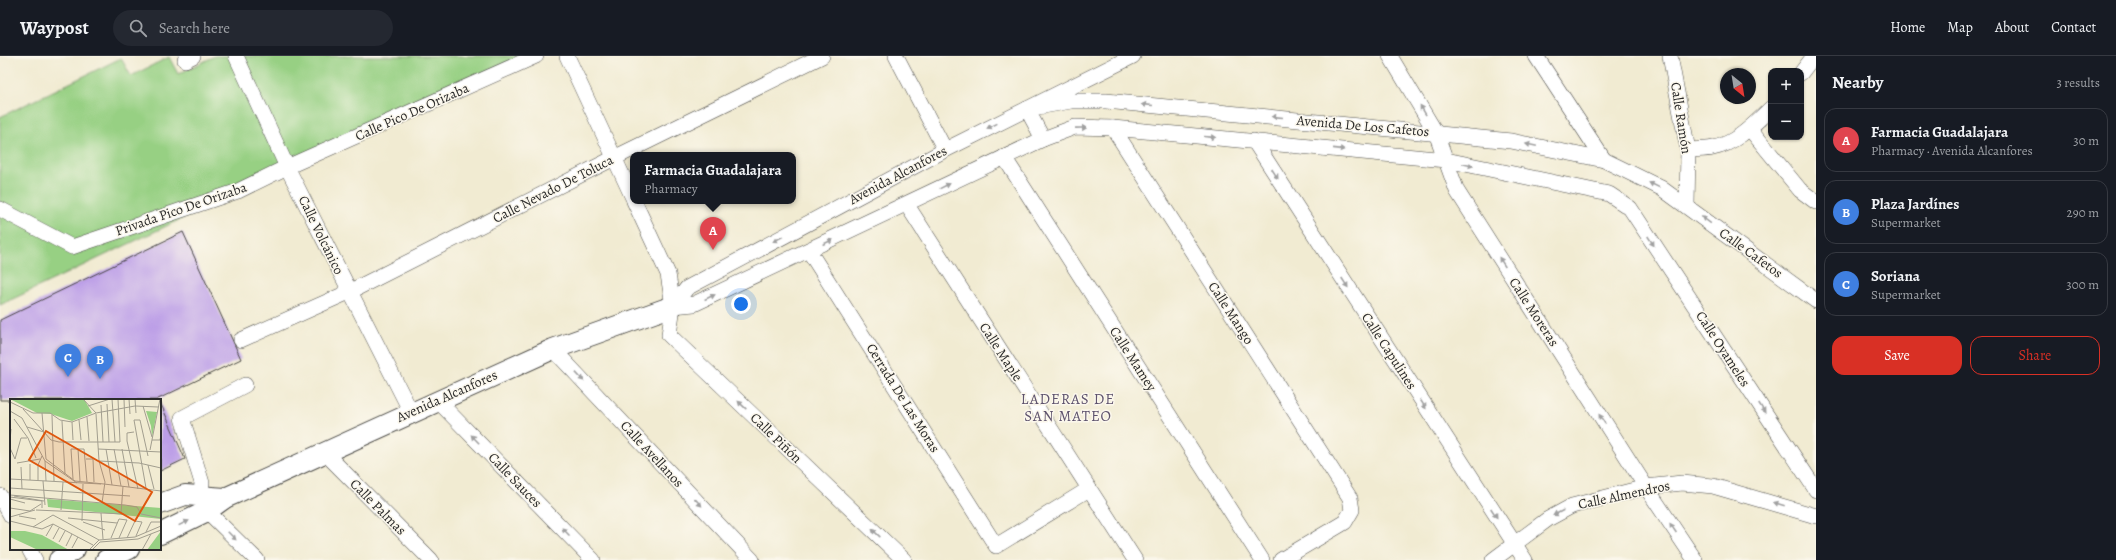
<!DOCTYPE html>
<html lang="en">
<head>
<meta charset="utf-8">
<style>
	:root { --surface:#171b24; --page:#242831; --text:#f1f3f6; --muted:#9ea1a6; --line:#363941; --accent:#d93025 }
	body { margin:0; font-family:Alegreya,serif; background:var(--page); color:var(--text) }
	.controls { position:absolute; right:12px; top:12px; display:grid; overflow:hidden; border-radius:8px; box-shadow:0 1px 3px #0004 }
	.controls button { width:36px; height:36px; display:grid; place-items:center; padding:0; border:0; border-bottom:1px solid var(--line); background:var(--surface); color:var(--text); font:20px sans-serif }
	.compass { position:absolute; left:1720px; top:12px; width:36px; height:36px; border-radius:50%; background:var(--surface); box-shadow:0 1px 3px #0004; rotate:150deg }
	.you { position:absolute; left:741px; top:248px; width:14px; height:14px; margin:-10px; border:3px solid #fff; border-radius:50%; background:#1a73e8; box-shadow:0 0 0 6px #1a73e833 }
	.badge { display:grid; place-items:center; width:26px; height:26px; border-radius:50%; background:var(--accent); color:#fff; font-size:13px; font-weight:700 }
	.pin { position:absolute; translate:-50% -33px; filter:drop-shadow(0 1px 2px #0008) }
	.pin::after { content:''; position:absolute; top:21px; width:14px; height:12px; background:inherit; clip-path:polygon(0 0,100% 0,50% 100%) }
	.popup { position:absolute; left:630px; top:96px; width:166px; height:52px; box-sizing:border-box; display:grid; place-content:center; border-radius:8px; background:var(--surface); filter:drop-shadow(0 1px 3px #0005); font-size:13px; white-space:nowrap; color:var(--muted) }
	.popup b { font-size:15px; color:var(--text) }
	.popup::after { content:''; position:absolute; left:50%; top:100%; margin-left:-8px; border:8px solid transparent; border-top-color:var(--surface) }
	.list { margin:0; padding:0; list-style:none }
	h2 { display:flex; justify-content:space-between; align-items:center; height:52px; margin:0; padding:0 16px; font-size:17px }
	h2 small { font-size:13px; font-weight:400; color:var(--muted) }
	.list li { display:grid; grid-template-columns:26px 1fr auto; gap:12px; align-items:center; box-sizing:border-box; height:64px; margin:0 8px 8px; padding:0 8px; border:1px solid var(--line); border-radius:12px }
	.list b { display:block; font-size:15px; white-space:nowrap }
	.list p { margin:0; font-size:13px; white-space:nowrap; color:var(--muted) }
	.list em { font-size:13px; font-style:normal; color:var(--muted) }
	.actions { display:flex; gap:8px; padding:12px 16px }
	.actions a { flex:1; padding:9px 0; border:1px solid var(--accent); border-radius:12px; text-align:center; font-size:14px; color:var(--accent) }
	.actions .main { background:var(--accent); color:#fff }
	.icon { flex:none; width:22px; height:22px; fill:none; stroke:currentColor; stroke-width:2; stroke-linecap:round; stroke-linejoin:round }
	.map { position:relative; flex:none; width:1816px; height:504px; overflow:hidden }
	header { display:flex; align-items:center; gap:24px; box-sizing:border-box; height:56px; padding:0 20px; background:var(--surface); border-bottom:1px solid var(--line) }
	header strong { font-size:19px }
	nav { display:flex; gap:22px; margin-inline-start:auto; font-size:14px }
	.search { width:280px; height:36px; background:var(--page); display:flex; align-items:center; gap:10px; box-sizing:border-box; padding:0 14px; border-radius:22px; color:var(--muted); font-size:15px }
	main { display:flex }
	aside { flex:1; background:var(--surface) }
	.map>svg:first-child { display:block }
</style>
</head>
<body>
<header>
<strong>Waypost</strong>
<div class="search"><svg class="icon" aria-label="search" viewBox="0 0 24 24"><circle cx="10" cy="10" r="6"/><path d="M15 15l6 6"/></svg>Search here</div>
<nav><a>Home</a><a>Map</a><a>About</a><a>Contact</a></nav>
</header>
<main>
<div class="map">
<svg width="1816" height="504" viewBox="0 0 1816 504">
	<rect width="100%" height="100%" fill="#fbf7ec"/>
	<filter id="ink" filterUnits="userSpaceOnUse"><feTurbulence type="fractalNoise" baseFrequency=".025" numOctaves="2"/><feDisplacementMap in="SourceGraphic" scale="8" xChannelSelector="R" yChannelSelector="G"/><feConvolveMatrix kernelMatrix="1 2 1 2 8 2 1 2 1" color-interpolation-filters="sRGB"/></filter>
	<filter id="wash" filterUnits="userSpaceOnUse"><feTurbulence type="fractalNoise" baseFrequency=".012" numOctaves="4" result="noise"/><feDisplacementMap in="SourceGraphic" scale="16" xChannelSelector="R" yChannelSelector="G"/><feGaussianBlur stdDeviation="0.9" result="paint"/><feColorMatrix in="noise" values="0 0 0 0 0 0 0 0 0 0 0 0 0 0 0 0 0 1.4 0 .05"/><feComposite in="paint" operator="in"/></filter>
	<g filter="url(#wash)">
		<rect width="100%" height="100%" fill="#f1ebd2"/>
		<polygon fill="#97d083" stroke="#617e57" points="215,0 525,0 0,249 0,61 121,2 131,20 169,1 178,18"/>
		<g id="blocks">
			<g fill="#bc9ee7">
				<polygon points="183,176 241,303 156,344 0,344 0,264"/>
				<polygon points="160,346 185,403 160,415"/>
			</g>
		</g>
	</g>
	<g filter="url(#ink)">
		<use href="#blocks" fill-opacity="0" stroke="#494844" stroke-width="1"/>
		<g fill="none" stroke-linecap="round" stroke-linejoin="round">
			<g stroke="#494844" stroke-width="16">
				<g id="minor">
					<polyline points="236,0 287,111 411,356"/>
					<polyline points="567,0 633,142"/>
					<polyline points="896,0 945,94"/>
					<polyline points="1390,0 1436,77 1457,135 1646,431 1695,504"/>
					<polyline points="1536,0 1604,104"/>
					<polyline points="1670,0 1688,94 1687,149"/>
					<polyline points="185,4 193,0"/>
					<polyline points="1801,17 1814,0"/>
					<polyline points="1027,53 1071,45 1106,45 1511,85 1604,104 1661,132 1816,245"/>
					<polyline points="1027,53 1043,83"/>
					<polyline points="1113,72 1350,442 1352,454 1345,466 1281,504"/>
					<polyline points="1750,73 1800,134 1816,146"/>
					<polyline points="1254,85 1525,504"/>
					<path d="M1688 94C1696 93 1705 94 1713 92 1737 87 1754 68 1771 52"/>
					<polyline points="1004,101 1262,504"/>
					<polyline points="634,145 668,218 673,250 669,279 904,504"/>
					<polyline points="907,149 1135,504"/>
					<polyline points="0,153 72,191 238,135 287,111 536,0"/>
					<polyline points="809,195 996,490 1089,433"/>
					<polyline points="673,250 694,248 1043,83 1075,71 1113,72 1446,104 1609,138 1630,152 1816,434"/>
					<polyline points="673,250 687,232 945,94 1133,0"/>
					<polyline points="241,284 349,236 614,102 822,0"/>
					<polyline points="553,293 752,504"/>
					<polyline points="245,329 182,362 202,427 201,439 207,455 257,504"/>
					<polyline points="437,344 593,504"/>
					<polyline points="325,397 431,504"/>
					<polyline points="0,440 11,460"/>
					<polyline points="29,493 35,504"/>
					<polyline points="1493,504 1548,463 1572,450 1646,431 1682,427 1713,430 1816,460"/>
				</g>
			</g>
			<g stroke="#494844" stroke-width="22">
				<g id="major">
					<polyline points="160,448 185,439 225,442"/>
					<polyline points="160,478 207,455 225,442 553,293 673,250"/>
					<polyline points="59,504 75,493"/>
					<polyline points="106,504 129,493"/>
				</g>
			</g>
			<use href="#minor" stroke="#fff" stroke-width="15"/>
			<use href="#major" stroke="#fff" stroke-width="20"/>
		</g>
		<defs><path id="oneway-solid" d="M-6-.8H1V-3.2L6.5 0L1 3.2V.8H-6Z"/></defs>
		<g fill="#a0a0a0">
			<use href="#oneway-solid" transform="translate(1147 49) rotate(-175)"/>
			<use href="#oneway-solid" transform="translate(1423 54) rotate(-121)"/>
			<use href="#oneway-solid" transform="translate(1277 61) rotate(-175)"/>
			<use href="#oneway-solid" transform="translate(992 70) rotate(154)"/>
			<use href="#oneway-solid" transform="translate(1081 72) rotate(-1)"/>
			<use href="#oneway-solid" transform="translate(1210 81) rotate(5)"/>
			<use href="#oneway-solid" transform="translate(1531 89) rotate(-168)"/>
			<use href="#oneway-solid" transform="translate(1339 93) rotate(6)"/>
			<use href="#oneway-solid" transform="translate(1468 109) rotate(12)"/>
			<use href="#oneway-solid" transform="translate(1275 118) rotate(57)"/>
			<use href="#oneway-solid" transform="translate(1654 129) rotate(-154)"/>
			<use href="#oneway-solid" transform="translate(945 130) rotate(-26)"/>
			<use href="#oneway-solid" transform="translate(1706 164) rotate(-144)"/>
			<use href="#oneway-solid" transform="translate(778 183) rotate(152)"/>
			<use href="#oneway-solid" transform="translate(1651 185) rotate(57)"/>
			<use href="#oneway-solid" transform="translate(828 186) rotate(-25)"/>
			<use href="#oneway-solid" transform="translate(1502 206) rotate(-123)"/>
			<use href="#oneway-solid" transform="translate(1345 227) rotate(57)"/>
			<use href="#oneway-solid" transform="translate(710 241) rotate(-25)"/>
			<use href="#oneway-solid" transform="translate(580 321) rotate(47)"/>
			<use href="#oneway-solid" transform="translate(1423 348) rotate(57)"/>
			<use href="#oneway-solid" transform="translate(742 349) rotate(-136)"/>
			<use href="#oneway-solid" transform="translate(1762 352) rotate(57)"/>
			<use href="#oneway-solid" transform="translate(1602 363) rotate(-123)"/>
			<use href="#oneway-solid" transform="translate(475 383) rotate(-134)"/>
			<use href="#oneway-solid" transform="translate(698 446) rotate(47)"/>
			<use href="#oneway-solid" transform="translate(1779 448) rotate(-163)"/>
			<use href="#oneway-solid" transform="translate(1494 457) rotate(57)"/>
			<use href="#oneway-solid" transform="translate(1558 457) rotate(153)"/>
			<use href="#oneway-solid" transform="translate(184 467) rotate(-26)"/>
			<use href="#oneway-solid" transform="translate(1673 472) rotate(-124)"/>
			<use href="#oneway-solid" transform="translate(566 476) rotate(-134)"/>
			<use href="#oneway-solid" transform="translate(876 477) rotate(-136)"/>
			<use href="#oneway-solid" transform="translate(232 480) rotate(45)"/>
		</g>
	</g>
	<g text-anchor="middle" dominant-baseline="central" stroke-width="3" stroke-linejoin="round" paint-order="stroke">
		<g font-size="14" fill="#2b2b2b" stroke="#fbf7ec">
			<text transform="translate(412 56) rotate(-24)">Calle Pico De Orizaba</text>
			<text transform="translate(1681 62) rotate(81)">Calle Ramón</text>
			<text transform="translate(1363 70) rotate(5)">Avenida De Los Cafetos</text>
			<text transform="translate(898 119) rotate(-28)">Avenida Alcanfores</text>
			<text transform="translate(553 133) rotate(-27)">Calle Nevado De Toluca</text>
			<text transform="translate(181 153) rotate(-19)">Privada Pico De Orizaba</text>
			<text transform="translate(321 179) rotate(64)">Calle Volcánico</text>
			<text transform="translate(1751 197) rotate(36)">Calle Cafetos</text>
			<text transform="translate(1534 256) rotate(57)">Calle Moreras</text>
			<text transform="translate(1231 257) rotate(57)">Calle Mango</text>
			<text transform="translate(1723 293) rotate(57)">Calle Oyameles</text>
			<text transform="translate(1389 295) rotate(57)">Calle Capulines</text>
			<text transform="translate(1001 296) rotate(57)">Calle Maple</text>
			<text transform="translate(1133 303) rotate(57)">Calle Mamey</text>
			<text transform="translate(447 340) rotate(-24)">Avenida Alcanfores</text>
			<text transform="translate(903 342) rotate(58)">Cerrada De Las Moras</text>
			<text transform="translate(776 382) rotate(44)">Calle Piñón</text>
			<text transform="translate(652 398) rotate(47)">Calle Avellanos</text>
			<text transform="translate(515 424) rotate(46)">Calle Sauces</text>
			<text transform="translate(1624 439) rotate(-12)">Calle Almendros</text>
			<text transform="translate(378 451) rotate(45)">Calle Palmas</text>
		</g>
		<g font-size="15" letter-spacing="1" fill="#5e536d" stroke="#fbf7ec">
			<text x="1068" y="343">LADERAS DE<tspan x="1068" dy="17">SAN MATEO</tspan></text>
		</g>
	</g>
	<g transform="translate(10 343)">
		<rect width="151" height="151" fill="#f1ebd2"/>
		<path d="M0 0H74L82 14 62 22 41 15 27 14ZM136 12 147 13 142 38 141 27ZM37 100 151 109V120L38 108ZM0 132H15L32 136 59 151H28L0 138ZM151 132V151H137Z" fill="#97d083"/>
		<path fill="none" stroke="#a29e8f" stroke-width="1" d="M73 0 86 14M102 0 105 43M114 0 115 28M119 0 120 15M125 0 126 14M0 3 23 14H40L50 21 62 23 86 14 125 7 148 8M97 5 99 43M91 6 93 43M78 7 100 0M133 7 142 38M13 10 33 32M0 12 12 19 35 62 67 84M32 14 36 60 65 82 94 85M86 15 89 62 95 83 92 104M42 16 44 82M77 18 79 42M4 20 18 39 26 59M69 21 71 41M52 22 55 75M62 23 63 41M17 28 34 33 41 41 49 43H110L108 0M124 33 117 34V42L128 90M142 41H150L151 36M0 42 1 30M0 49 5 60M68 50 70 82M88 50 151 53M96 50 102 86M104 50 111 87M112 50 119 88M140 51 150 0M5 60 11 39H17M76 60H83L84 83M35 62 36 82M89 62 129 64 151 69M7 64 30 60M20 65V81M138 66 144 90M11 68 12 90M0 80 91 85M63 80 61 50H74L77 83M28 82V66L32 57M33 82 35 106M94 85 151 92M0 89 120 97M136 89 124 21H130L138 57M0 96 115 106 127 108 131 115 151 119M4 97 34 102M0 98 32 102V109M0 100 15 104M0 109 20 112M26 111 114 115M51 111 53 83M20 112 31 105M91 114 93 140M111 115 113 87M9 117 26 120M0 118 25 111M58 119 107 124M0 122 32 130 43 125 83 146M72 122 73 85M73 123 95 131M23 128 43 116 89 141M136 133 141 123H151M36 137 43 125M101 139 109 120 117 121 109 139M117 139 125 122 132 123 126 137M43 140 49 129M49 143 55 132M56 147 62 135M62 149 68 138M79 151 89 141 125 138 151 127M82 151 90 143 128 140 151 131M132 151 141 135"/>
		<path fill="#df570e" fill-opacity="0.15" stroke="#df570e" stroke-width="2" d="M36 32 142 93 125 122 19 61Z"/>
		<rect width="151" height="151" fill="none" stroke="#2b2b2b" stroke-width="2"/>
	</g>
</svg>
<div class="controls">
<button>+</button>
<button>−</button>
</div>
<svg class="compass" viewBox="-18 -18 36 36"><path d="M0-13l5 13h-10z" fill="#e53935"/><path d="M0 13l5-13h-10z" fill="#9ea1a6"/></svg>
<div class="you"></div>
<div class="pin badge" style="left:713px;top:194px;background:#e0444e">A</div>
<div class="popup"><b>Farmacia Guadalajara</b>Pharmacy</div>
<div class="pin badge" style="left:100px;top:323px;background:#3f7fe0">B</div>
<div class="pin badge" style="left:68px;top:321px;background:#3f7fe0">C</div>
</div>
<aside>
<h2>Nearby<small>3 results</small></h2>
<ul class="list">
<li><span class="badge" style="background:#e0444e">A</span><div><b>Farmacia Guadalajara</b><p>Pharmacy · Avenida Alcanfores</p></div><em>30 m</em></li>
<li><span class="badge" style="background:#3f7fe0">B</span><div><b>Plaza Jardínes</b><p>Supermarket</p></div><em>290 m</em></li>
<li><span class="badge" style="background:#3f7fe0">C</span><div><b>Soriana</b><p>Supermarket</p></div><em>300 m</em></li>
</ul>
<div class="actions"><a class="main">Save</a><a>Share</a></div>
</aside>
</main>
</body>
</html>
